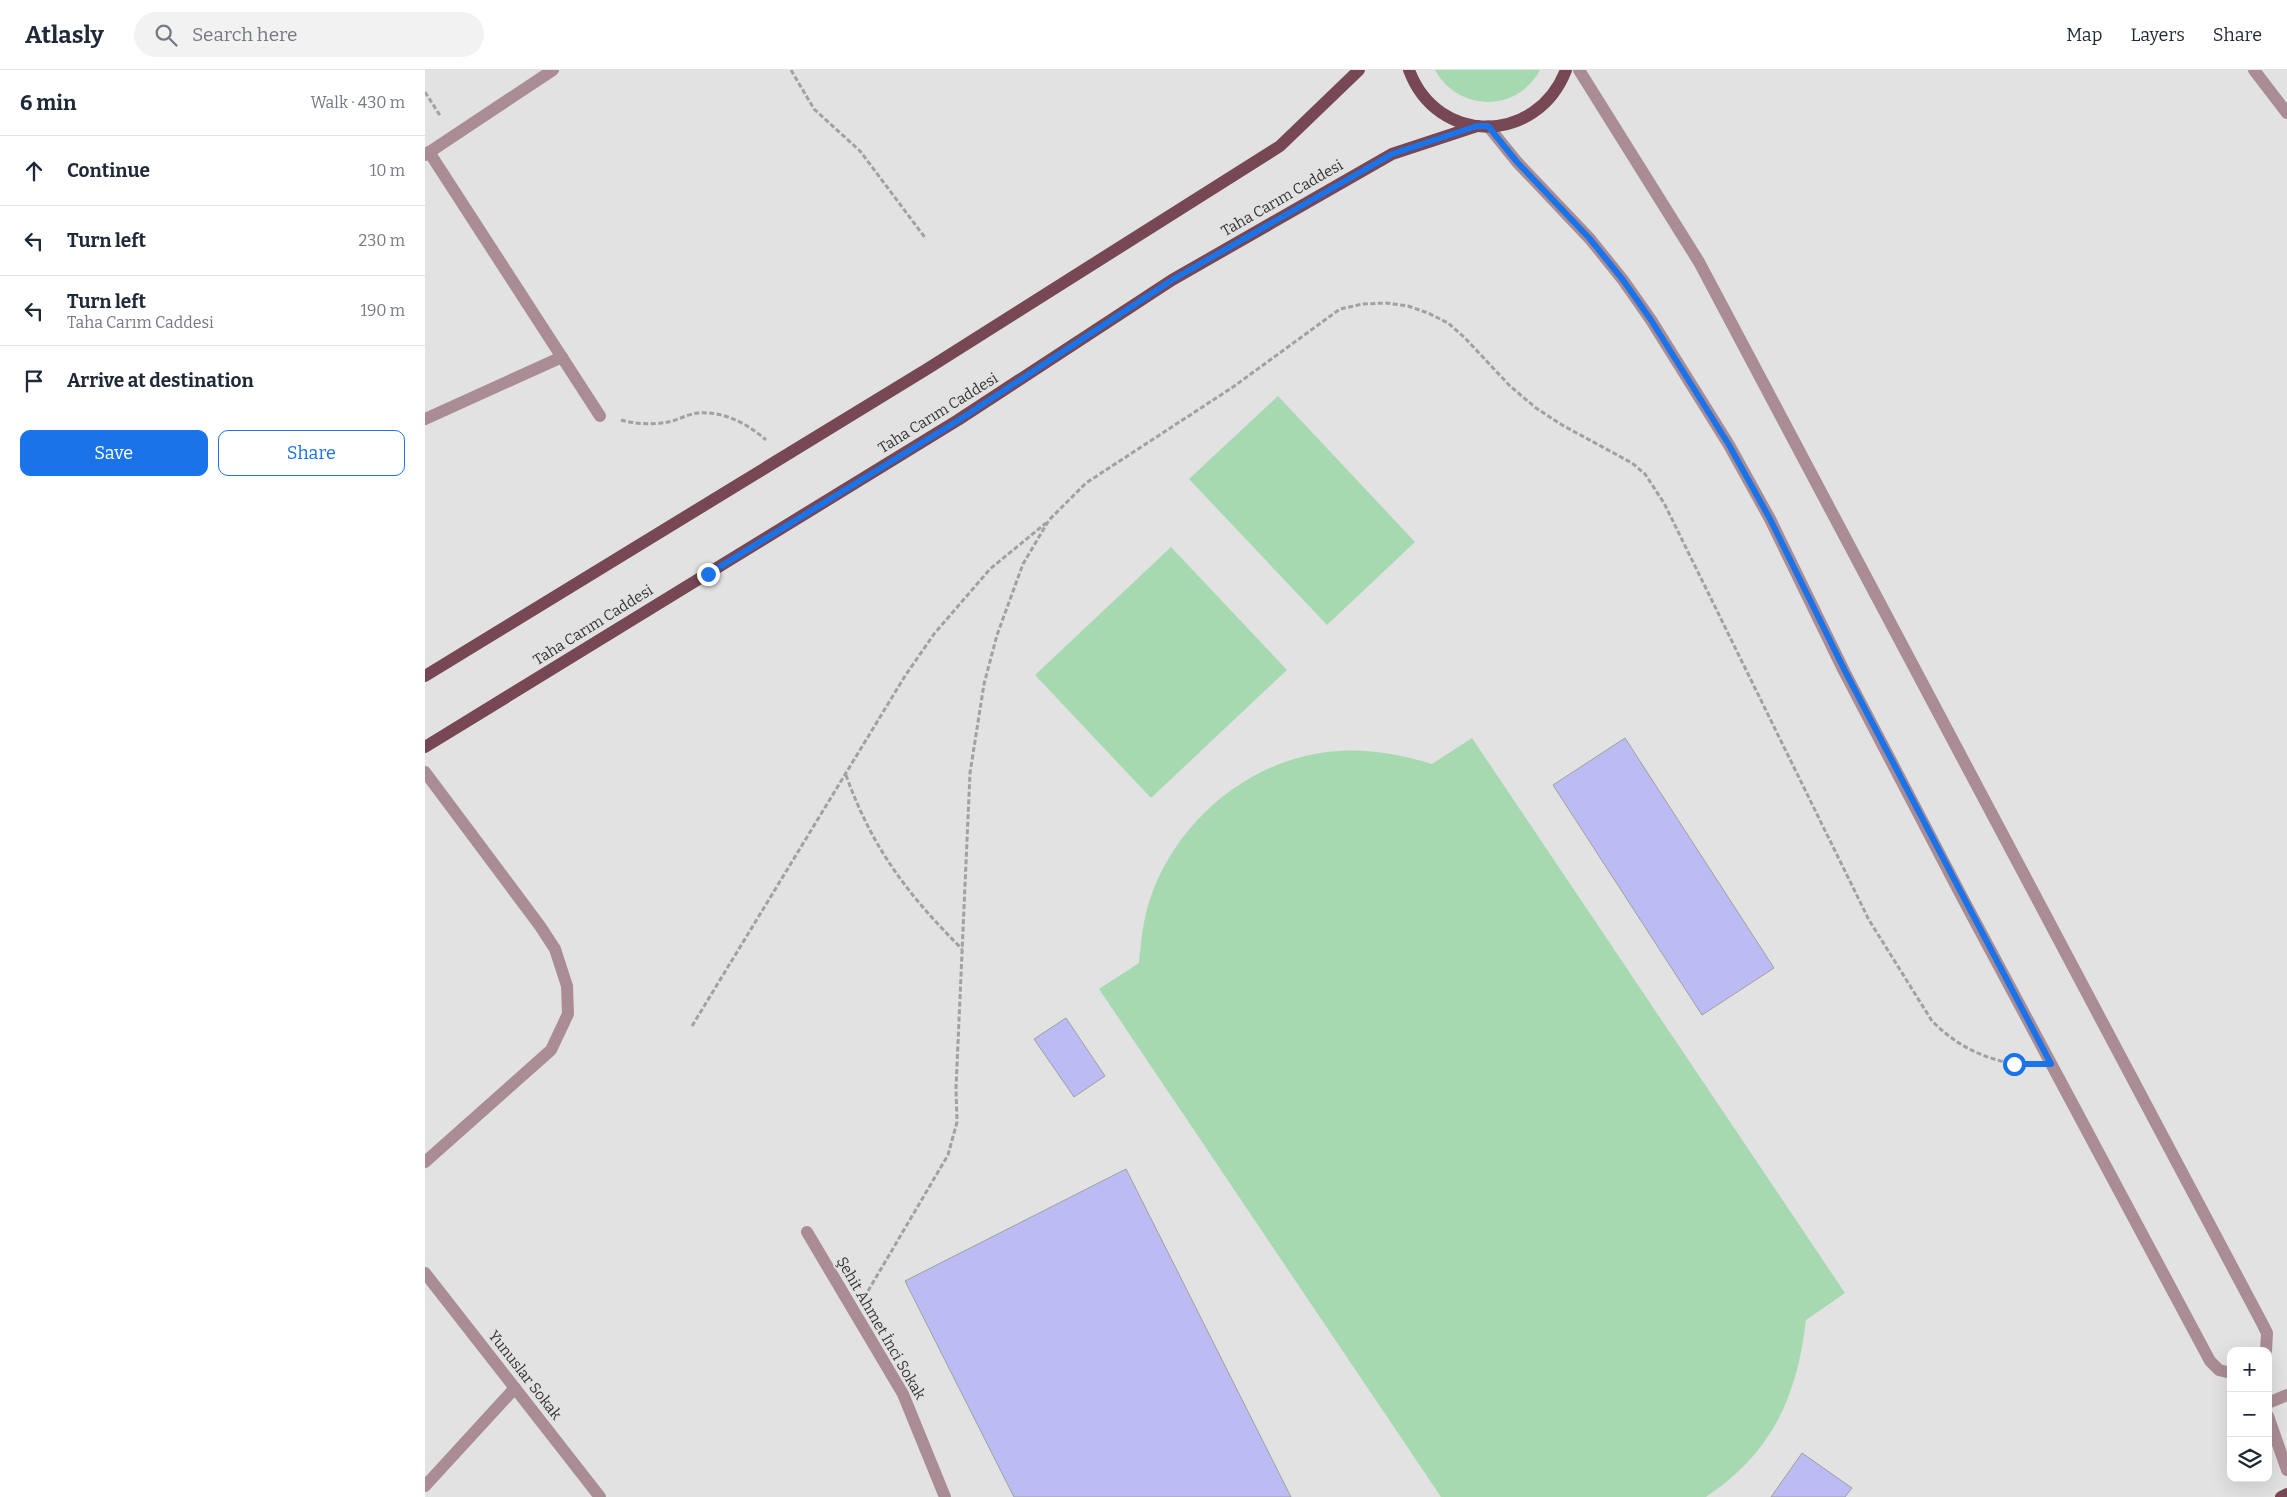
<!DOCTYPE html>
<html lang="en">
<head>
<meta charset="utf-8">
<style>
	:root { --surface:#fff; --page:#f2f2f3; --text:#1f2937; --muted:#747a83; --line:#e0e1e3; --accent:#1a73e8 }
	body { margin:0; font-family:Bitter,serif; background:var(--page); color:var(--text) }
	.controls { position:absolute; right:15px; bottom:15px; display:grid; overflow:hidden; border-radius:10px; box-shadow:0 5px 20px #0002 }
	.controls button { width:45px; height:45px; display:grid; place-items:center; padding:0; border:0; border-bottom:1px solid var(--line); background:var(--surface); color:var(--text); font:25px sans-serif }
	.stop { position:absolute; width:15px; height:15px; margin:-11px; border:4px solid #1a73e8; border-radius:50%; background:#fff }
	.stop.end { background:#1a73e8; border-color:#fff; box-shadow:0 1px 5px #0008 }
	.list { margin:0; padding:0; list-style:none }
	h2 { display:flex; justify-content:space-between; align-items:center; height:65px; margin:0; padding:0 20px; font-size:21px }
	h2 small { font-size:16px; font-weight:400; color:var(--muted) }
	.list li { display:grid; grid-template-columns:32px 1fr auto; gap:15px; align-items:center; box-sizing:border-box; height:70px; padding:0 20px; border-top:1px solid var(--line) }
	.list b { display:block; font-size:19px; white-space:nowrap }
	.list p { margin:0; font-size:16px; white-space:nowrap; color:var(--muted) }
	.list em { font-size:16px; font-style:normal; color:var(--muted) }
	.actions { display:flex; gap:10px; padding:15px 20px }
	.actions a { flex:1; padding:11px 0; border:1px solid var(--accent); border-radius:10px; text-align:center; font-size:18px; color:var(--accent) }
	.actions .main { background:var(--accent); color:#fff }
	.icon { flex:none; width:28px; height:28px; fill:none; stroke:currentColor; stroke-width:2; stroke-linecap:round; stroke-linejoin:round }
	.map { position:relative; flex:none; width:1862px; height:1427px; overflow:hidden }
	header { display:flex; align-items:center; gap:30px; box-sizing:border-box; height:70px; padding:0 25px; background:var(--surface); border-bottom:1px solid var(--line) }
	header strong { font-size:24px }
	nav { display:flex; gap:28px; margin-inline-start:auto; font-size:18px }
	.search { width:350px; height:45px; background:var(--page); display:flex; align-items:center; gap:12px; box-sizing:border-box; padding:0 18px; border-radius:28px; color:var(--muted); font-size:19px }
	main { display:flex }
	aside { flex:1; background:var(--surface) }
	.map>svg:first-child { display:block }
</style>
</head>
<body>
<header>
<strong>Atlasly</strong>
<div class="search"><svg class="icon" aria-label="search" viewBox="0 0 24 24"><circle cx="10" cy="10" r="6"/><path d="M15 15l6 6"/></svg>Search here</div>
<nav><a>Map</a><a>Layers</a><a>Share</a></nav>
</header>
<main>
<aside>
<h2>6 min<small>Walk · 430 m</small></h2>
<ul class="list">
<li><svg class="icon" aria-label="ahead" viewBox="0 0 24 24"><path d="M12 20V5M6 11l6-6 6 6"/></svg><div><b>Continue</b></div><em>10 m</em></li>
<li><svg class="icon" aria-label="left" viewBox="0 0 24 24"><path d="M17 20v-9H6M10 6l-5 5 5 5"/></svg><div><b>Turn left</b></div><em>230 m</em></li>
<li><svg class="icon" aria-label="left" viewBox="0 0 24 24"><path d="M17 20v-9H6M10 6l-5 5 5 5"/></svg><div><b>Turn left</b><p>Taha Carım Caddesi</p></div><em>190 m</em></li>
<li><svg class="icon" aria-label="arrive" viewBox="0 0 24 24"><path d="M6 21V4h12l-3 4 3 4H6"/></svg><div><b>Arrive at destination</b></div></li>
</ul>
<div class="actions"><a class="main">Save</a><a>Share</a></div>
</aside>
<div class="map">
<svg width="1862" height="1427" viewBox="0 0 1862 1427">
	<rect width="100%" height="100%" fill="#e2e2e3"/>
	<g fill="#a7d9b1">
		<path d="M1010 0H1115C1092 43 1033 42 1010 0Z"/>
		<polygon points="853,326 990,472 902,555 764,409"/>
		<polygon points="746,477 862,600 726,728 610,605"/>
		<path d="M1047 668 1420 1223 1381 1250C1372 1327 1347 1383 1281 1427H1016L674 919 714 893C716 871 718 850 725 829 752 749 828 686 914 681 947 679 976 685 1007 694Z"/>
	</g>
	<g fill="#bdbbf3" stroke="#9f9fa0">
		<polygon points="1200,668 1349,898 1277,945 1128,715"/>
		<polygon points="641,948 680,1006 649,1027 609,969"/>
		<polygon points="701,1099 866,1427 589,1427 480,1211"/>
		<polygon points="1377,1383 1427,1418 1420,1427 1346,1427"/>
	</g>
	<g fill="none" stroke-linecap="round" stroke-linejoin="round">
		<g stroke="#a1a1a1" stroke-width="3" stroke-dasharray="5 2.5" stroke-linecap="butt">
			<polyline points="366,0 389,39 435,81 501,169"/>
			<polyline points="0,22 16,47"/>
			<path d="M196 350C210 354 229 355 243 352 253 350 263 344 273 343 299 341 323 354 341 370"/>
			<path d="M421 705C447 778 483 825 537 879"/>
			<polyline points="267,956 480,606 509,564 565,499 621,453"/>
			<path d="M443 1221 523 1085 532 1052 531 1018 545 703 559 614 572 565 598 494 624 450 661 413 808 317 915 239 938 234 961 233 983 236 1003 243 1023 253 1039 267 1085 316 1111 338 1137 355 1207 393 1220 404 1239 433 1444 850 1507 951C1534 978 1563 991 1602 996"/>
		</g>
		<g stroke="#aa8d94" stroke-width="12">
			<polyline points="1154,0 1274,192 1837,1253 1842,1263 1841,1281"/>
			<polyline points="1829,0 1862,43"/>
			<polyline points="1063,56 1092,92 1165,169 1198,210 1226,250 1304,375 1345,449 1419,601 1537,827 1785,1291 1794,1300 1806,1303"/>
			<polyline points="4,82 175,346"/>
			<polyline points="0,85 128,0"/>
			<polyline points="0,349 137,287"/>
			<polyline points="0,702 115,856 130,879 142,916 143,944 126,980 0,1092"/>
			<polyline points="382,1162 478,1324 520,1427"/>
			<polyline points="0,1203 175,1427"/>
			<polyline points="1843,1333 1862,1325"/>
			<polyline points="1843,1346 1862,1400"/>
			<polyline points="0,1416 90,1318"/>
		</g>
		<g stroke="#774754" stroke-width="12">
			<path d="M984 0C1012 76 1112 75 1141 0"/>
			<polyline points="0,606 502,299 855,76 934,0"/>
			<polyline points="0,677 533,350 747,210 967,84 1052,56"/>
			<polyline points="1856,1427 1862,1424"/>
		</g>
	</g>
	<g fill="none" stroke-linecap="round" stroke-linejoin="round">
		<polyline stroke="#1a73e8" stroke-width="6" points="283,504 534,350 747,210 967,84 1052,56 1063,56 1092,92 1165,169 1198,210 1226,250 1304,375 1345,449 1420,601 1626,994 1589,994"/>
	</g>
	<g text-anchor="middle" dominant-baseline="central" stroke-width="4" stroke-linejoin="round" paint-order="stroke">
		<g font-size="15" fill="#343434" stroke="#e2e2e3">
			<text transform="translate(857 128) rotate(-30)">Taha Carım Caddesi</text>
			<text transform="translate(513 343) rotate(-32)">Taha Carım Caddesi</text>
			<text transform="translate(168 555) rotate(-32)">Taha Carım Caddesi</text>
			<text transform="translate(456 1258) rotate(60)">Şehit Ahmet İnci Sokak</text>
			<text transform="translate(100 1305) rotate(52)">Yunuslar Sokak</text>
		</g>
	</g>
</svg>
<div class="controls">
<button>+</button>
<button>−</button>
<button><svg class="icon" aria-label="layers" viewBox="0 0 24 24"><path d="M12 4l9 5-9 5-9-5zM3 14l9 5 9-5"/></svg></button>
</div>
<div class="stop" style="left:1589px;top:994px"></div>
<div class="stop end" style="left:283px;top:504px"></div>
</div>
</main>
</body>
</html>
